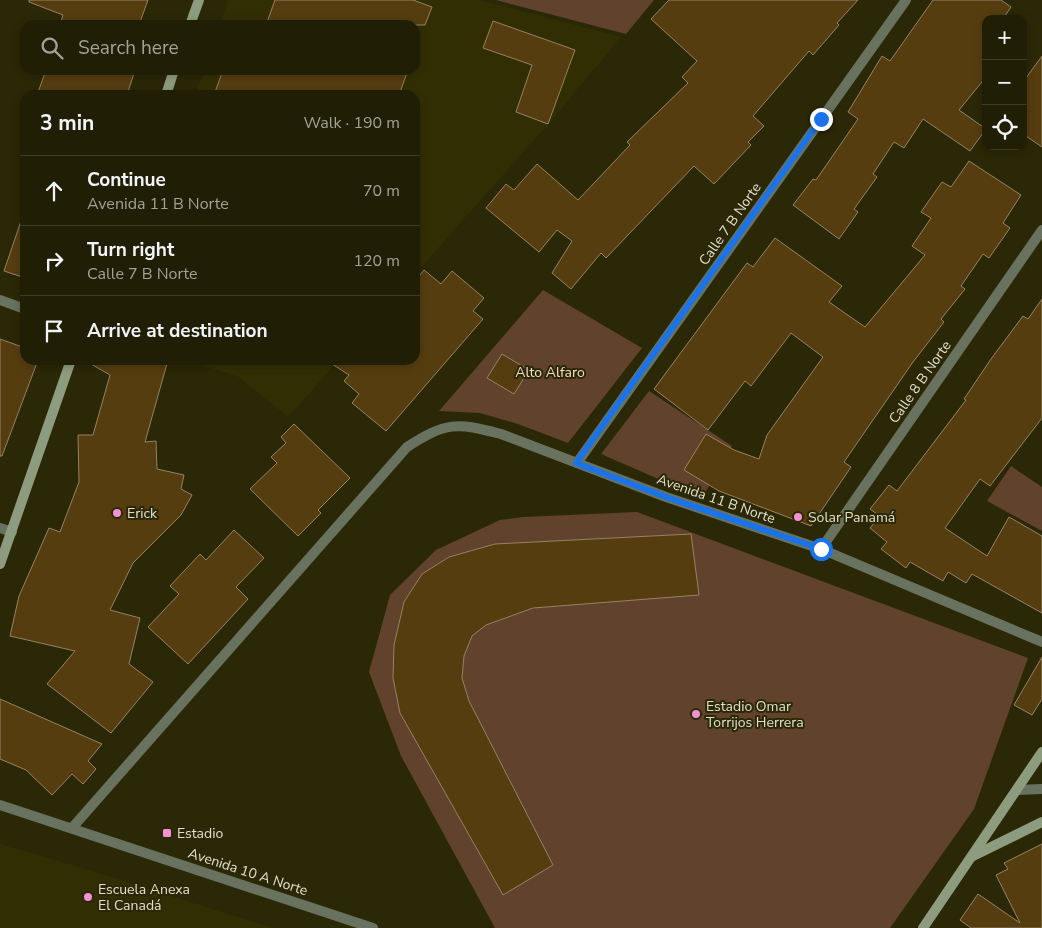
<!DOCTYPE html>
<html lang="en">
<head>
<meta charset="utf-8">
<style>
	:root { --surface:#201e05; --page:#2d2b13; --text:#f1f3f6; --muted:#a2a29a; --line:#3d3c27 }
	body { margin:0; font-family:"Nunito Sans",sans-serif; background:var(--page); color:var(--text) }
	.controls { position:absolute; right:15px; top:15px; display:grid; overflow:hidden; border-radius:10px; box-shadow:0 2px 8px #0003 }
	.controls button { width:45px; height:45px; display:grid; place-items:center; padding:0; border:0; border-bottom:1px solid var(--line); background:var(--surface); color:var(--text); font:25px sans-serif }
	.stop { position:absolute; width:15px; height:15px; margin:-11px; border:4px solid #1a73e8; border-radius:50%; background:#fff }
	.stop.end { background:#1a73e8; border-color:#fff; box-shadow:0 1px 5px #0008 }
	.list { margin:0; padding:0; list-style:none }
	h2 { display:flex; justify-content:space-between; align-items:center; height:65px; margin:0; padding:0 20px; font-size:21px }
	h2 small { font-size:16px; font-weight:400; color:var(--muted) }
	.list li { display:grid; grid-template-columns:32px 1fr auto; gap:15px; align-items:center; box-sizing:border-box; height:70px; padding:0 20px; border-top:1px solid var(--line) }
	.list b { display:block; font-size:19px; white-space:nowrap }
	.list p { margin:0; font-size:16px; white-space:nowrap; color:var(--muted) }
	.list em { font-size:16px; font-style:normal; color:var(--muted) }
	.icon { flex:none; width:28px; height:28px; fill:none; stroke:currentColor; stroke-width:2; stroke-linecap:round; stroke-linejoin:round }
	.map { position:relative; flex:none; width:1042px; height:928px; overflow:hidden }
	.search { position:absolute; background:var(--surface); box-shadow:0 2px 8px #0003; left:20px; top:20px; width:400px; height:55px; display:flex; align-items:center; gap:12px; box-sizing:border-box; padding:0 18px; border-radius:15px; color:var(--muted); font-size:19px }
	.panel { position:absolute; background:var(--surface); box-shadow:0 2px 8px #0003; left:20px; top:90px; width:400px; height:275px; border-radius:15px }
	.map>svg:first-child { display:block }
</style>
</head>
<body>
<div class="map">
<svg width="1042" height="928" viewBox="0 0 1042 928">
	<rect width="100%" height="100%" fill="#2b2807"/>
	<g fill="#322e04">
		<polygon points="228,0 479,0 621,37 550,122 415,274 415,95 196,95 204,70 415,70 415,25 220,25"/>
		<polygon points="185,360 339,360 288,417 239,377"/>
		<polygon points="0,844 79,867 273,928 0,928"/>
	</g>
	<g fill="#61422d">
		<polygon points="496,0 654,0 626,34"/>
		<polygon points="543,290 642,348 568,443 518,424 480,413 439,411"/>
		<polygon points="649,391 732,446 702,498 601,454"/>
		<polygon points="1011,466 1042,487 1042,531 987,501"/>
		<polygon points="637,512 1028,658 974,809 890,928 495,928 401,756 369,672 390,595 436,550 500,520 523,517"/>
	</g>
	<g fill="#553d10" stroke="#958364">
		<polygon points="29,0 148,0 139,25 60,25 63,15 29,2"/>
		<polygon points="275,0 413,0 432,7 425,25 266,25"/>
		<polygon points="669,0 858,0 837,23 839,25 813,55 809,51 753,116 764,126 748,142 751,145 714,184 694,166 606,258 601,253 571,289 552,273 572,241 557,230 539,252 486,208 506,184 514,190 537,164 578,200 630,145 627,142 688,83 682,77 697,61 651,19"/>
		<polygon points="933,0 1001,0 1011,7 1003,19 986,19 986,77 959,110 986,129 970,151 923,119 904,148 894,142 873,174 877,177 854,209 858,212 839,239 793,205 813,179 816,180 858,119 848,112 882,56 890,61"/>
		<polygon points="493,21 575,50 548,124 516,112 532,65 483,48"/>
		<polygon points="1042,56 1042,147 1023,134 1023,82"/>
		<polygon points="46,70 135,70 127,95 37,95"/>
		<polygon points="223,70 408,70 399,95 214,95"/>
		<polygon points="969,161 1021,195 1003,223 1010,228 989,258 983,254 961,286 965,289 941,319 944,322 913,362 844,462 851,467 811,526 719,491 684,470 706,434 734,450 759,459 767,435 823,357 791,333 751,386 745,381 708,430 654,389 747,263 753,267 775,238 842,286 829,302 865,327 925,255 912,246 931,218 921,212 942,182 951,187"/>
		<polygon points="22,218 25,218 25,278 4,271"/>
		<polygon points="424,270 441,284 452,271 484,298 473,311 483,319 386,431 352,403 359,394 344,381 349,375 326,360 415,360 415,281"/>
		<polygon points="1042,299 1042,418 990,486 980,479 945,528 987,556 1009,517 1042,536 1042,613 972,574 966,583 948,572 943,581 910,562 906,568 881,549 887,542 870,528 880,516 870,509 889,485 897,491 966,400 964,399 991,359 1023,316 1028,319"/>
		<polygon points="0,339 25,348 25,360 38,360 2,456 0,456"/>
		<polygon points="502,354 529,370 514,394 487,378"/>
		<polygon points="84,360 168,360 145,442 156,441 157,469 184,475 181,489 192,495 181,515 133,563 110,610 140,618 129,664 153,682 111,733 47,684 75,651 10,636 19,596 49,528 60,532 79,482 78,435 93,435 110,375"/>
		<polygon points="294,424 350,478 318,510 321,513 298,536 250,489 277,463 271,457 286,443 281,437"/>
		<polygon points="234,530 264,558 236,587 248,599 188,664 148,627 179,594 170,586 200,554 206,560"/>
		<polygon points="691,534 699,595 533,608 486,625 472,636 464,656 462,678 469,701 553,865 503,895 400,713 393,678 394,645 404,602 422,574 449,557 495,544"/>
		<polygon points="1042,657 1042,699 1032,715 1014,705"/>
		<polygon points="0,699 102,744 88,761 96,769 83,784 72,774 52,795 26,770 0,759"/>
		<polygon points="1042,844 1042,928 971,928 960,920 978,894 1020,923 996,875 1008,869 1004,863"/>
	</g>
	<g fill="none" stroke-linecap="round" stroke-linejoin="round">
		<g stroke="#68725f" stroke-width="10">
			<polyline points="577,463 906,0"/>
			<polyline points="0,528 12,532"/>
			<polyline points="821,549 1042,230"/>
			<path d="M72 828 407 447C446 422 456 422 501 434L666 497 821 549 1042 642"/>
		</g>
		<g stroke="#68725f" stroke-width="10">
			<polyline points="0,300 25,309"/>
			<polyline points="1017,790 1042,789"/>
			<polyline points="0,805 373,928"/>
		</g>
		<g stroke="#8d9c7e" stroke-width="10">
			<polyline points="190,25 199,0"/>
			<polyline points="166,95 174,70"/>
			<polyline points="0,564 71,360"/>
			<polyline points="973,856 1042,822"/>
			<polyline points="923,928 1042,752"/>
		</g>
	</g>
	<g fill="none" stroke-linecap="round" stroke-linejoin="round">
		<polyline stroke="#1a73e8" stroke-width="6" points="821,119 576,463 666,497 821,549"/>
	</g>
	<g fill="#f591d1" stroke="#2b2807" stroke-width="2">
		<circle cx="117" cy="513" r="5"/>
		<circle cx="798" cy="517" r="5"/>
		<circle cx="696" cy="714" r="5"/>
		<rect x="162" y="828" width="10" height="10" rx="2.5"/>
		<circle cx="88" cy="897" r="5"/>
	</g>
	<g text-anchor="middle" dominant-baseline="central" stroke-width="4" stroke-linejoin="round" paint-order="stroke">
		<g font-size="14" fill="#e0dfcc" stroke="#2b2807">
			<text transform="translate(730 224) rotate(-55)">Calle 7 B Norte</text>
			<text transform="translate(920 382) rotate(-55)">Calle 8 B Norte</text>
			<text transform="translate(716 499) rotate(19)">Avenida 11 B Norte</text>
			<text transform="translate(248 872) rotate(18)">Avenida 10 A Norte</text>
		</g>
		<g font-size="14" fill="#f6dbc9" stroke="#2b2807">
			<text x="550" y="372">Alto Alfaro</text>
		</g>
		<g font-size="14" fill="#e0dfcc" stroke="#2b2807" text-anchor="start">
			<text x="127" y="513">Erick</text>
			<text x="808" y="517">Solar Panamá</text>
			<text x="706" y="706">Estadio Omar<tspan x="706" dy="16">Torrijos Herrera</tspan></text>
			<text x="177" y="833">Estadio</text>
			<text x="98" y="889">Escuela Anexa<tspan x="98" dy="16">El Canadá</tspan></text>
		</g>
	</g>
</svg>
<div class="controls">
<button>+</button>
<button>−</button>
<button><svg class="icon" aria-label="locate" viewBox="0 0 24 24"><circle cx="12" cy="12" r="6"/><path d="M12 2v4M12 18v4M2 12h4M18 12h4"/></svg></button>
</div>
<div class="stop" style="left:821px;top:549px"></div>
<div class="stop end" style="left:821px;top:119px"></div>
<div class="search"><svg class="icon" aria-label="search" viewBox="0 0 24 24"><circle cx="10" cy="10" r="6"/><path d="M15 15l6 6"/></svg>Search here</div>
<section class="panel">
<h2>3 min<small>Walk · 190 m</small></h2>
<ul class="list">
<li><svg class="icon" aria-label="ahead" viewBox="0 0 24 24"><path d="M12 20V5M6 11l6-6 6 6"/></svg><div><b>Continue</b><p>Avenida 11 B Norte</p></div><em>70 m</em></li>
<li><svg class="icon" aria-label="right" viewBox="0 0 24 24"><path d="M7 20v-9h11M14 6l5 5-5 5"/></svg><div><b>Turn right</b><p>Calle 7 B Norte</p></div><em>120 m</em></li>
<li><svg class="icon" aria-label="arrive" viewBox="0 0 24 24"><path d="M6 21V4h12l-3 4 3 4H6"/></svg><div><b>Arrive at destination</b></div></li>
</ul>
</section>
</div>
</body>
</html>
